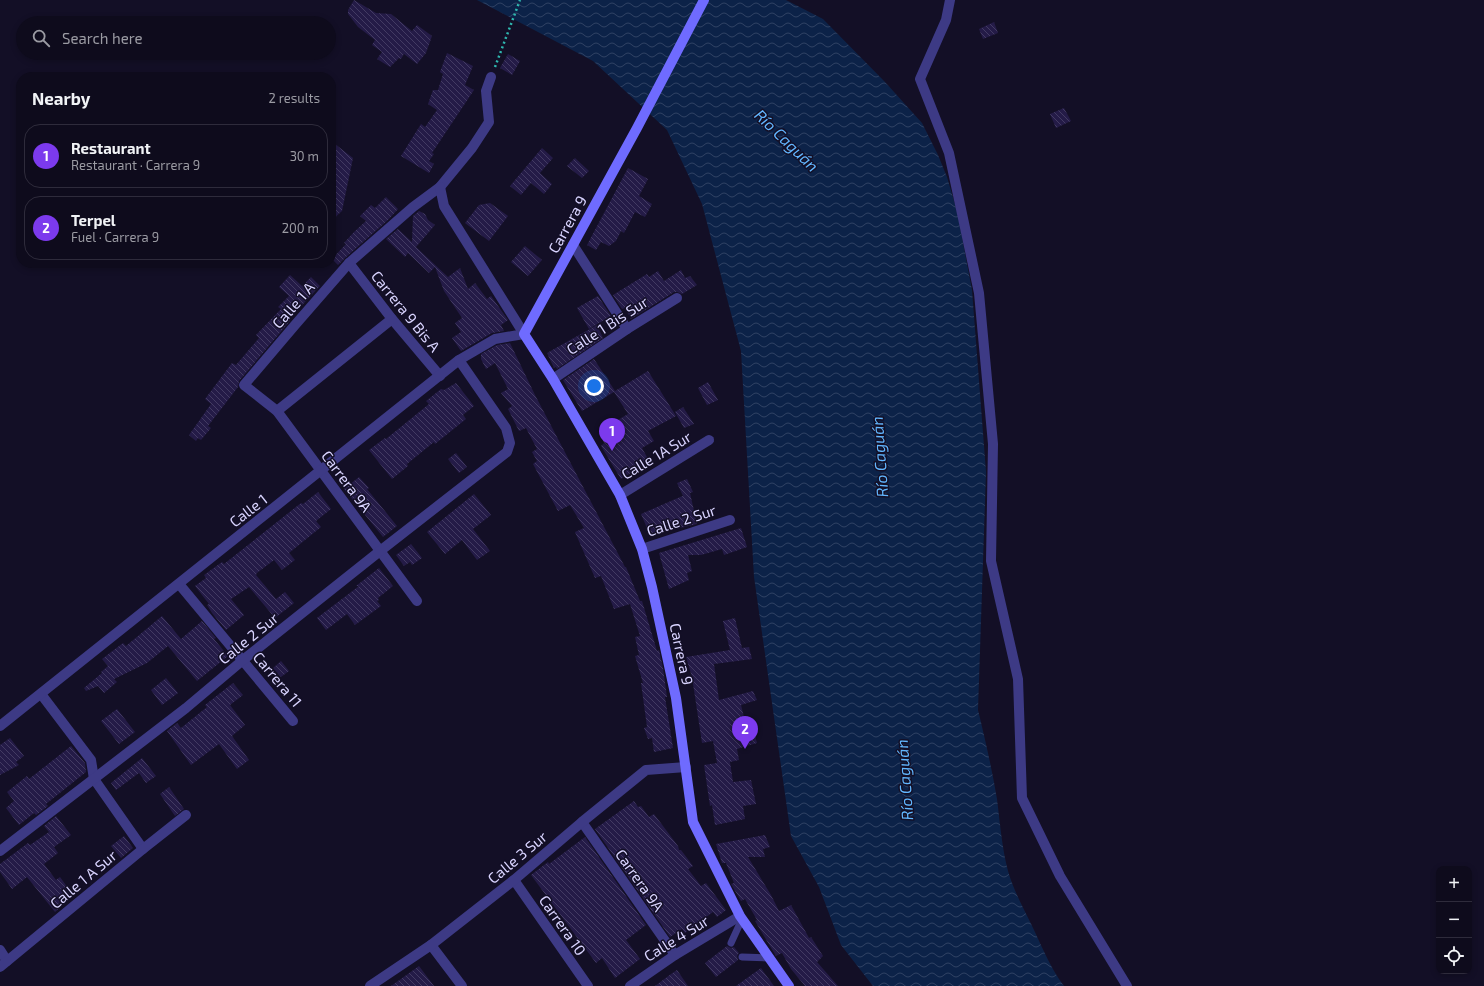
<!DOCTYPE html>
<html lang="en">
<head>
<meta charset="utf-8">
<style>
	:root { --surface:#0e0b1c; --page:#171425; --text:#f1f3f6; --muted:#9b9ba3; --line:#2e2b3b; --accent:#7c3aed }
	body { margin:0; font-family:"Exo 2",sans-serif; background:var(--page); color:var(--text) }
	.controls { position:absolute; right:12px; bottom:12px; display:grid; overflow:hidden; border-radius:8px; box-shadow:0 2px 6px #0003 }
	.controls button { width:36px; height:36px; display:grid; place-items:center; padding:0; border:0; border-bottom:1px solid var(--line); background:var(--surface); color:var(--text); font:20px sans-serif }
	.you { position:absolute; left:594px; top:386px; width:14px; height:14px; margin:-10px; border:3px solid #fff; border-radius:50%; background:#1a73e8; box-shadow:0 0 0 6px #1a73e833 }
	.badge { display:grid; place-items:center; width:26px; height:26px; border-radius:50%; background:var(--accent); color:#fff; font-size:13px; font-weight:700 }
	.pin { position:absolute; translate:-50% -33px; filter:drop-shadow(0 1px 2px #0008) }
	.pin::after { content:''; position:absolute; top:21px; width:14px; height:12px; background:inherit; clip-path:polygon(0 0,100% 0,50% 100%) }
	.list { margin:0; padding:0; list-style:none }
	h2 { display:flex; justify-content:space-between; align-items:center; height:52px; margin:0; padding:0 16px; font-size:17px }
	h2 small { font-size:13px; font-weight:400; color:var(--muted) }
	.list li { display:grid; grid-template-columns:26px 1fr auto; gap:12px; align-items:center; box-sizing:border-box; height:64px; margin:0 8px 8px; padding:0 8px; border:1px solid var(--line); border-radius:16px }
	.list b { display:block; font-size:15px; white-space:nowrap }
	.list p { margin:0; font-size:13px; white-space:nowrap; color:var(--muted) }
	.list em { font-size:13px; font-style:normal; color:var(--muted) }
	.icon { flex:none; width:22px; height:22px; fill:none; stroke:currentColor; stroke-width:2; stroke-linecap:round; stroke-linejoin:round }
	.map { position:relative; flex:none; width:1484px; height:986px; overflow:hidden }
	.search { position:absolute; background:var(--surface); box-shadow:0 2px 6px #0003; left:16px; top:16px; width:320px; height:44px; display:flex; align-items:center; gap:10px; box-sizing:border-box; padding:0 14px; border-radius:22px; color:var(--muted); font-size:15px }
	.panel { position:absolute; background:var(--surface); box-shadow:0 2px 6px #0003; left:16px; top:72px; width:320px; height:196px; border-radius:16px }
	.map>svg:first-child { display:block }
</style>
</head>
<body>
<div class="map">
<svg width="1484" height="986" viewBox="0 0 1484 986">
	<defs>
		<pattern id="water-waves" width="16" height="10" patternUnits="userSpaceOnUse"><rect width="16" height="10" fill="#0c2248"/><path d="M0 5q4-4 8 0t8 0" fill="none" stroke="#2f4163"/></pattern>
		<pattern id="building-back-hatch" width="6" height="6" patternUnits="userSpaceOnUse"><rect width="6" height="6" fill="#241b47"/><path d="M-1 5l2 2M0 0l6 6M5-1l2 2" fill="none" stroke="#433b63"/></pattern>
	</defs>
	<rect width="100%" height="100%" fill="#130f26"/>
	<path fill="url(#water-waves)" d="M477 0H786L823 19 885 82 922 123 938 155 947 177 957 211 972 290 986 472 978 710C985 739 992 769 997 799 1000 823 1002 848 1008 871 1014 892 1025 911 1034 930 1043 949 1051 969 1064 986H873L841 945 819 887 791 836 754 577 741 351 702 204 667 130 593 61Z"/>
	<g fill="url(#building-back-hatch)">
		<polygon points="354,0 376,13 391,14 412,31 417,25 432,36 426,53 417,64 404,54 401,59 399,58 390,67 377,59 382,52 372,45 375,40 358,27 348,14 348,10"/>
		<polygon points="994,22 998,33 983,39 979,29"/>
		<polygon points="447,53 473,66 465,85 474,90 432,153 434,154 429,161 434,164 429,173 401,156 421,124 425,127 437,110 428,104 433,90 438,90 443,74 440,72"/>
		<polygon points="508,54 520,61 512,75 500,68"/>
		<polygon points="1064,108 1071,121 1056,128 1050,114"/>
		<polygon points="331,141 353,158 342,211 331,221"/>
		<polygon points="542,148 553,158 540,173 552,184 544,194 531,183 521,195 510,186"/>
		<polygon points="575,158 589,171 582,178 567,166"/>
		<polygon points="628,168 648,179 639,196 652,204 645,217 635,212 624,233 621,231 616,241 609,246 601,242 596,250 587,245"/>
		<polygon points="386,197 398,209 388,220 345,258 338,265 332,259 346,244 344,243 354,232 366,221 360,216 371,205 375,208"/>
		<polygon points="490,203 508,216 489,241 465,223 479,205"/>
		<polygon points="419,211 425,214 428,220 435,225 416,247 448,277 460,268 468,289 475,283 487,299 491,296 508,320 501,325 504,331 492,333 461,351 452,338 461,332 455,323 462,318 444,291 435,267 429,273 408,253 405,257 386,239 398,229 412,242 413,216"/>
		<polygon points="525,246 542,260 528,276 511,262"/>
		<polygon points="681,270 685,278 690,276 697,285 682,294 677,292 674,292 631,319 625,308 622,309 613,295 647,274 649,277 658,271 664,281"/>
		<polygon points="290,275 302,286 311,277 320,286 289,319 290,321 239,381 238,387 208,426 211,428 201,440 198,438 196,441 189,435 211,404 205,399 232,363 236,365 259,338 256,335 281,309 278,307 289,296 279,287"/>
		<polygon points="598,296 611,316 589,329 577,308"/>
		<polygon points="597,325 603,338 557,369 556,367 554,368 547,353"/>
		<polygon points="510,343 535,395 625,567 626,567 640,601 642,601 657,651 659,650 663,668 667,697 665,697 673,748 654,752 652,738 648,739 644,728 647,727 641,683 643,683 635,656 639,655 635,637 640,636 630,604 614,609 601,576 595,578 575,532 584,528 570,505 558,511 533,464 537,461 532,452 537,449 526,428 519,431 508,409 512,406 501,393 508,389 495,363 486,369 481,359 481,354 497,345"/>
		<polygon points="594,359 615,391 648,371 676,416 648,431 654,441 642,448 648,459 645,461 647,463 621,479 601,446 604,443 603,441 606,439 599,431 628,414 614,392 582,411 563,380"/>
		<polygon points="708,382 718,400 707,405 698,388"/>
		<polygon points="456,383 474,406 463,415 466,419 435,444 434,442 407,464 408,466 392,479 369,450 385,438 386,439 429,404 426,401 441,389 444,390"/>
		<polygon points="683,407 694,424 684,428 675,412"/>
		<polygon points="456,453 467,467 459,473 448,459"/>
		<polygon points="359,477 369,488 367,489 397,526 383,537 344,489"/>
		<polygon points="687,479 693,492 690,493 697,524 650,535 641,514 687,494 683,496 677,483"/>
		<polygon points="318,492 331,509 316,521 321,527 289,553 295,560 282,570 274,560 257,573 256,575 276,599 285,592 294,603 275,618 249,587 231,599 244,615 226,630 212,613 207,605 209,604 195,586 206,578 204,575 222,562 224,564 301,503 303,504"/>
		<polygon points="474,494 491,515 473,529 490,551 477,560 462,540 445,554 427,532"/>
		<polygon points="741,528 747,547 724,555 722,549 701,555 688,555 692,571 687,573 689,580 669,589 659,553"/>
		<polygon points="411,544 422,558 412,565 410,562 404,566 396,555"/>
		<polygon points="379,568 393,586 378,598 379,600 377,601 381,606 355,625 347,614 326,630 317,618 359,586 356,586"/>
		<polygon points="162,616 181,639 202,621 216,638 214,639 228,656 197,681 168,646 147,663 114,679 117,682 104,693 98,686 86,691 84,688 102,673 101,672 108,666 102,659 123,643 126,646"/>
		<polygon points="735,618 742,648 749,647 752,659 714,664 719,700 753,691 757,700 741,705 748,733 754,732 757,743 737,749 739,760 730,762 733,782 751,780 756,804 743,806 745,819 715,825 712,805 710,806 704,765 717,763 713,741 702,743 692,677 686,657 730,650 723,621"/>
		<polygon points="281,661 289,671 281,677 273,668"/>
		<polygon points="166,678 178,693 162,705 151,690"/>
		<polygon points="233,683 243,695 230,705 245,725 232,736 249,760 237,769 219,744 191,765 167,731 177,723 181,728 207,707 205,705"/>
		<polygon points="117,709 135,732 119,744 101,721"/>
		<polygon points="10,738 24,756 16,762 19,765 0,775 0,745"/>
		<polygon points="71,746 85,763 86,772 46,804 48,806 36,815 34,813 19,825 6,808 14,801 7,792 27,776 29,779"/>
		<polygon points="142,758 156,776 146,783 139,773 116,790 111,783"/>
		<polygon points="169,787 184,809 175,816 160,794"/>
		<polygon points="634,801 638,807 641,806 649,817 654,814 678,846 679,850 681,850 693,866 688,869 701,886 706,883 726,910 717,917 713,912 685,933 682,929 670,937 595,829"/>
		<polygon points="56,816 71,835 54,847 58,853 44,864 56,880 60,877 73,895 63,902 65,903 55,912 27,877 12,889 0,872 0,864 28,843 30,845 49,832 44,826"/>
		<polygon points="765,835 770,847 763,849 765,857 748,857 771,895 779,911 791,905 809,938 811,937 823,956 817,962 838,986 805,986 791,969 782,953 776,956 755,921 757,920 745,899 741,901 731,884 734,883 726,863 722,863 716,844"/>
		<polygon points="124,836 133,848 121,858 111,846"/>
		<polygon points="585,837 646,925 626,940 640,959 615,978 602,958 596,963 531,875 548,862 549,864"/>
		<polygon points="727,946 731,948 734,947 739,953 737,956 738,960 716,977 705,963"/>
		<polygon points="419,966 434,986 391,986"/>
		<polygon points="761,968 774,986 736,986"/>
		<polygon points="677,970 688,986 655,986 671,974"/>
	</g>
	<g fill="none" stroke-linecap="round" stroke-linejoin="round">
		<polyline stroke="#2fb8b0" stroke-width="2.5" stroke-dasharray="2 3" stroke-linecap="butt" points="495,67 520,0"/>
		<g stroke="#3d3a85" stroke-width="7">
			<polyline points="731,943 742,919"/>
			<polyline points="742,957 769,958"/>
		</g>
		<g stroke="#3d3a85" stroke-width="10">
			<polyline points="950,0 946,20 920,79 949,153 979,293 993,444 991,561 1018,679 1022,798 1060,876 1127,986"/>
			<polyline points="573,245 627,329"/>
			<polyline points="349,263 392,319 440,376"/>
			<polyline points="553,379 627,329 677,298"/>
			<polyline points="277,411 392,319"/>
			<polyline points="620,495 709,440"/>
			<polyline points="642,549 730,520"/>
			<polyline points="179,584 293,721"/>
			<polyline points="417,601 277,411 244,385 295,325 349,263 413,207 440,187 472,148 489,122 486,91 491,77"/>
			<polyline points="41,694 91,760 94,779 143,849"/>
			<polyline points="0,726 459,360 495,339 524,334 444,206 440,187"/>
			<polyline points="582,822 675,955"/>
			<polyline points="0,851 186,708 243,660 380,551 507,452 510,443 506,428 459,360"/>
			<polyline points="514,880 588,986"/>
			<polyline points="431,945 462,986"/>
			<polyline points="0,950 7,961"/>
			<polyline points="0,967 143,849 186,815"/>
			<polyline points="370,986 431,945 514,880 582,822 646,770 686,767"/>
			<polyline points="630,986 675,955 740,916"/>
		</g>
		<polyline stroke="#6f6bff" stroke-width="10" points="704,0 637,128 524,334 553,379 620,495 642,549 652,587 676,698 693,822 740,916 789,986"/>
	</g>
	<g text-anchor="middle" dominant-baseline="central" stroke-width="3" stroke-linejoin="round" paint-order="stroke">
		<g font-size="15" fill="#d9d4ff" stroke="#130f26">
			<text transform="translate(567 224) rotate(-61)">Carrera 9</text>
			<text transform="translate(293 305) rotate(-49)">Calle 1 A</text>
			<text transform="translate(406 311) rotate(51)">Carrera 9 Bis A</text>
			<text transform="translate(607 325) rotate(-33)">Calle 1 Bis Sur</text>
			<text transform="translate(656 455) rotate(-31)">Calle 1A Sur</text>
			<text transform="translate(347 481) rotate(53)">Carrera 9A</text>
			<text transform="translate(248 510) rotate(-38)">Calle 1</text>
			<text transform="translate(681 520) rotate(-18)">Calle 2 Sur</text>
			<text transform="translate(248 638) rotate(-39)">Calle 2 Sur</text>
			<text transform="translate(682 654) rotate(78)">Carrera 9</text>
			<text transform="translate(278 679) rotate(50)">Carrera 11</text>
			<text transform="translate(517 857) rotate(-40)">Calle 3 Sur</text>
			<text transform="translate(83 879) rotate(-40)">Calle 1 A Sur</text>
			<text transform="translate(640 880) rotate(55)">Carrera 9A</text>
			<text transform="translate(563 925) rotate(55)">Carrera 10</text>
			<text transform="translate(676 938) rotate(-32)">Calle 4 Sur</text>
		</g>
		<g font-size="16" font-style="italic" fill="#62b6ff" stroke="#130f26">
			<text transform="translate(787 140) rotate(44)">Río Caguán</text>
			<text transform="translate(879 457) rotate(-94)">Río Caguán</text>
			<text transform="translate(904 780) rotate(-94)">Río Caguán</text>
		</g>
	</g>
</svg>
<div class="controls">
<button>+</button>
<button>−</button>
<button><svg class="icon" aria-label="locate" viewBox="0 0 24 24"><circle cx="12" cy="12" r="6"/><path d="M12 2v4M12 18v4M2 12h4M18 12h4"/></svg></button>
</div>
<div class="you"></div>
<div class="pin badge" style="left:612px;top:451px">1</div>
<div class="pin badge" style="left:745px;top:749px">2</div>
<div class="search"><svg class="icon" aria-label="search" viewBox="0 0 24 24"><circle cx="10" cy="10" r="6"/><path d="M15 15l6 6"/></svg>Search here</div>
<section class="panel">
<h2>Nearby<small>2 results</small></h2>
<ul class="list">
<li><span class="badge">1</span><div><b>Restaurant</b><p>Restaurant · Carrera 9</p></div><em>30 m</em></li>
<li><span class="badge">2</span><div><b>Terpel</b><p>Fuel · Carrera 9</p></div><em>200 m</em></li>
</ul>
</section>
</div>
</body>
</html>
